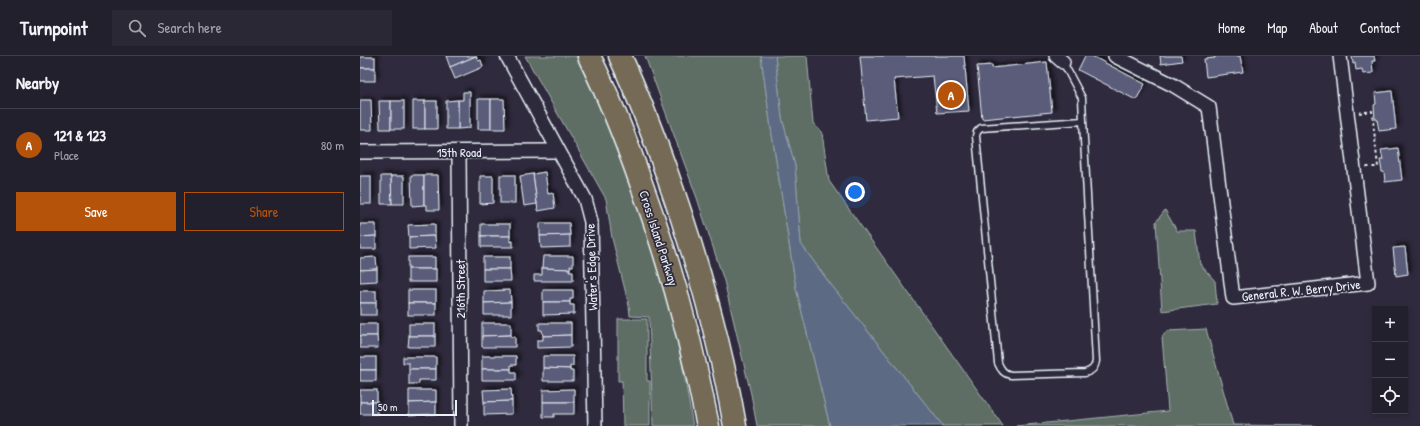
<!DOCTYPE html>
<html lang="en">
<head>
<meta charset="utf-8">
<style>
	:root { --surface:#23202e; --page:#2b2836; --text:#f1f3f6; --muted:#a3a3aa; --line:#403e4a; --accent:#b45309 }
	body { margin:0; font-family:"Patrick Hand",sans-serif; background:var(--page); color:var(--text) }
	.controls { position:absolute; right:12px; bottom:12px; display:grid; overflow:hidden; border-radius:0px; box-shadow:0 2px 6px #0003 }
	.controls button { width:36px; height:36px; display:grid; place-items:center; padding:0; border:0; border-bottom:1px solid var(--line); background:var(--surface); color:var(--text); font:20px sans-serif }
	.scale { position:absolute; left:12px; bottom:10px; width:85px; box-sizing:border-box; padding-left:4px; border:2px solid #e8f1f8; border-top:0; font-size:11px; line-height:14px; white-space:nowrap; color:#e8f1f8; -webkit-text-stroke:3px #2f2a3d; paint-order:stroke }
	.you { position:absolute; left:495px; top:136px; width:14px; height:14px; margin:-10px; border:3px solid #fff; border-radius:50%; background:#1a73e8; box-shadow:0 0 0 6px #1a73e833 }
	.badge { display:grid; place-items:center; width:26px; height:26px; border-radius:50%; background:var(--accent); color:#fff; font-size:13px; font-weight:700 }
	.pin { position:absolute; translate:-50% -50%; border:2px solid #fff; box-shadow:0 1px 4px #0006 }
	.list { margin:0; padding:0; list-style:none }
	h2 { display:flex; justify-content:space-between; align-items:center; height:52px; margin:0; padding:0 16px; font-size:17px }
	h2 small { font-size:13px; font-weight:400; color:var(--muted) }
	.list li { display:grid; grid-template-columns:26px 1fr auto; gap:12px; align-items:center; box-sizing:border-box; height:72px; padding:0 16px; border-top:1px solid var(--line) }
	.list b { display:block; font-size:15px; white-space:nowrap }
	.list p { margin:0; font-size:13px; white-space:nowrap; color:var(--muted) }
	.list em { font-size:13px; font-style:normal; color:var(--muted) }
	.actions { display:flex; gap:8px; padding:12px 16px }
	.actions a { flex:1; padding:9px 0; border:1px solid var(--accent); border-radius:0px; text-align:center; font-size:14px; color:var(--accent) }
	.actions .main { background:var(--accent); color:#fff }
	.icon { flex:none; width:22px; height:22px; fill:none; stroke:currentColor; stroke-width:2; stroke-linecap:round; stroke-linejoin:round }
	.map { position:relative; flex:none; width:1060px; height:370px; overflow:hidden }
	header { display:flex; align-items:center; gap:24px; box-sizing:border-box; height:56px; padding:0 20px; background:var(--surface); border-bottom:1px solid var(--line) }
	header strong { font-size:19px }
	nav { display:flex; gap:22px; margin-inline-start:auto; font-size:14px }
	.search { width:280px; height:36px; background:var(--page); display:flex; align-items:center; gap:10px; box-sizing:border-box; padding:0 14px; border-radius:0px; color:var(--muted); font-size:15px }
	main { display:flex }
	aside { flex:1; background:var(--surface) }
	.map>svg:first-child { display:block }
</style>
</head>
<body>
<header>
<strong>Turnpoint</strong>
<div class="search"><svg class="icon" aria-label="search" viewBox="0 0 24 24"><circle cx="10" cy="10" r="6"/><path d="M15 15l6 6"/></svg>Search here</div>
<nav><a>Home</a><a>Map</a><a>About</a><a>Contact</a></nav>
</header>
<main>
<aside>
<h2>Nearby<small></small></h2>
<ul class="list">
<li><span class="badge">A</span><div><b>121 &amp; 123</b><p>Place</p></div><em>80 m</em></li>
</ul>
<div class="actions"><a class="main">Save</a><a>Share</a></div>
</aside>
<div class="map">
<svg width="1060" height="370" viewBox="0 0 1060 370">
	<defs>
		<filter id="shadow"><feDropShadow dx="3" dy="-3" stdDeviation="2" flood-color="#0009"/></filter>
	</defs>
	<rect width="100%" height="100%" fill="#2f2a3d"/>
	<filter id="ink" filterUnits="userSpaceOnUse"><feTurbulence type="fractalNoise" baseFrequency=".025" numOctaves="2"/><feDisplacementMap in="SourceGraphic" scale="8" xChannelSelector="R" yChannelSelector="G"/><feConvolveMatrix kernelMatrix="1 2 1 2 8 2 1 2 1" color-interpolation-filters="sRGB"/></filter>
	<g filter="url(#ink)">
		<g fill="#5e6e65" stroke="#a3b0ae">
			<polygon points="165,0 216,0 257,88 294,191 318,283 333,370 293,370 289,261 270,260 269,250 252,182 246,143"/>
			<polygon points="285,0 401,0 411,72 436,232 470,370 397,370 391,338 364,225 337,142"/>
			<polygon points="415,0 447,0 453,67 462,77 469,125 643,370 583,370 468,225 441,188 435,110 422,62"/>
			<polygon points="805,154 817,175 836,175 840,208 855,225 857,248 802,255 796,166"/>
			<polygon points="258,263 287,263 287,325 290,325 290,370 263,370 262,325 258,325"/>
			<polygon points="846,273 873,369 956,370 656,370 808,355 802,281 807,275"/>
		</g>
		<polygon fill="#5c6a83" stroke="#94a0b2" points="401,0 415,0 422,62 435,110 441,188 468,225 583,370 470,370 436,232 411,72"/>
		<g fill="#5a5c79" stroke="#e8f1f8" filter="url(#shadow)">
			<polygon points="86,0 116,0 90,11"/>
			<polygon points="116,0 118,5 121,4 123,11 95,23 90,11"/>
			<polygon points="500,0 604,0 609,55 577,57 573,20 534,23 538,61 506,64"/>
			<polygon points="725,0 732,0 785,28 776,44 718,14"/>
			<polygon points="800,0 821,0 822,5 801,8"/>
			<polygon points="855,0 880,0 883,16 846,21 844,3 855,2"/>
			<polygon points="992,0 1014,0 1015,5 1012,5 1013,17 1003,18 1002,13 996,14 995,7 993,8"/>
			<rect x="0" y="1" width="15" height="11"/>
			<polygon points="687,6 692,56 622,63 617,10 632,9 632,12"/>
			<rect x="0" y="12" width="15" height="13"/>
			<polygon points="1032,35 1036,73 1019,75 1017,63 1015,63 1014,49 1016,48 1015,37"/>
			<polygon points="103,36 110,36 110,72 98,73 98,44 103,44"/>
			<rect x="118" y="43" width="13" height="30"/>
			<polygon points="131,43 144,43 145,73 131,73"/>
			<polygon points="0,44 11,44 12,74 0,74"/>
			<polygon points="98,44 98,73 86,73 86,45"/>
			<polygon points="19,45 31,45 31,73 20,73"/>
			<rect x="31" y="45" width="13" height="28"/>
			<rect x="53" y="45" width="12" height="28"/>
			<rect x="65" y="45" width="12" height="28"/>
			<polygon points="1038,92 1042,124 1025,126 1024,116 1022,116 1020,104 1023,104 1021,94"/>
			<polygon points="185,116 188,138 193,137 195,152 178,155 173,118"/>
			<polygon points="173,118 177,148 164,150 160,120"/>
			<polygon points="51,119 64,119 64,149 52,150"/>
			<polygon points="64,119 78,119 79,154 67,154 67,149 64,149"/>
			<rect x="140" y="119" width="15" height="28"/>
			<rect x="0" y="120" width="11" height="28"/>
			<polygon points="21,120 31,120 32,148 21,148"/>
			<polygon points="31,120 44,120 44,148 32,148"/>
			<polygon points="120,120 133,120 133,147 120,148"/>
			<polygon points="180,167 209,167 210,179 180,180"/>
			<polygon points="0,168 16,168 16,180 0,181"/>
			<polygon points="75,168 75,180 49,181 48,169"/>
			<rect x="121" y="168" width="29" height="12"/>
			<polygon points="210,179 210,191 181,192 180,180"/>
			<polygon points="16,180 16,193 0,193 0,181"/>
			<polygon points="75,180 76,192 49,193 49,181"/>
			<polygon points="121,180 150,180 150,186 153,185 153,191 121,191"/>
			<polygon points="1045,191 1048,218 1036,220 1033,192"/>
			<polygon points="183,200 213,200 213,210 210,210 210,213 182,212"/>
			<polygon points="16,201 17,213 0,214 0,202"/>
			<rect x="48" y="201" width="27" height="12"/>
			<rect x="123" y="201" width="27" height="12"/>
			<polygon points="182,212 210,213 209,215 213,215 213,225 174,225 174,219 182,219"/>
			<polygon points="17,213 17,225 0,226 0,214"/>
			<rect x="48" y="213" width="28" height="13"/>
			<polygon points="123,213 150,213 151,225 123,225"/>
			<rect x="48" y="234" width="28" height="13"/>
			<polygon points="150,234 151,246 124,247 124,235"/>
			<polygon points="183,234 213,234 213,243 210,243 210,246 183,246"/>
			<rect x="0" y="235" width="16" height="12"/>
			<polygon points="151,246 151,259 124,259 124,247"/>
			<polygon points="183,246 210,246 210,249 214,249 214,258 183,259"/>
			<rect x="0" y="247" width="16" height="12"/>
			<rect x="48" y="247" width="28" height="12"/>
			<polygon points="122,267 151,267 151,279 122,280"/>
			<polygon points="179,267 211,267 211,279 183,280 182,274 179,274"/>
			<rect x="0" y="268" width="17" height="12"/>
			<rect x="49" y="268" width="26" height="12"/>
			<polygon points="151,279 151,281 155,281 155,291 122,291 122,280"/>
			<polygon points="211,279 211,291 177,292 177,284 183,284 183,280"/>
			<polygon points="0,280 17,280 18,292 0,292"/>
			<polygon points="49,280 75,280 75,291 48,291"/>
			<polygon points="122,300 156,300 156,309 151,309 151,313 122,313"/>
			<polygon points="183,300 213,300 213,310 210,310 210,313 183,312"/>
			<rect x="0" y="301" width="16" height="13"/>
			<polygon points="43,301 76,301 76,313 49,313 49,307 43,307"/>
			<polygon points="183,312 210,313 210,315 213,315 213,325 183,325"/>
			<polygon points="49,313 76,313 76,324 59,324 59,328 49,328"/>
			<polygon points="122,313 151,313 151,316 156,316 156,324 122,324"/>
			<rect x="0" y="314" width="16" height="11"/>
			<polygon points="151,333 152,345 124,346 123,334"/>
			<polygon points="214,333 214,346 183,346 183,334"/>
			<rect x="0" y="334" width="17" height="12"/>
			<polygon points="49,334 76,334 76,346 49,347"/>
			<polygon points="152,345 152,358 124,359 124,346"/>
			<rect x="0" y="346" width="17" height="12"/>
			<polygon points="76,346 76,358 49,359 49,347"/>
			<polygon points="183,346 214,346 214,358 194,358 194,361 183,361"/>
		</g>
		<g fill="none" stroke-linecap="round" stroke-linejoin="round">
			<g stroke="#e8f1f8" stroke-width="9">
				<path id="lane" d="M703 6 722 42 723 65 736 305C735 312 732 315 725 317L651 319C644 318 641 314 638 307L616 80 617 76 621 72 723 65"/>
			</g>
			<g stroke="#e8f1f8" stroke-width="16">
				<g id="street">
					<polyline points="147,0 225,143 231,166 235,370"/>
					<polyline points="696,0 703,6"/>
					<polyline points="755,0 813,29 849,51 873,242 1008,227 980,0"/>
					<polyline points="0,96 198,95"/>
					<polyline points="99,96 101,370"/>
				</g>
			</g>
			<g stroke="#e8f1f8" stroke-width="25">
				<g id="highway">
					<path d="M229 0C249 41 266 84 281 127 310 206 332 287 348 370"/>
					<path d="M260 0C278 39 293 78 307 118 336 200 360 284 375 370"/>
				</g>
			</g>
			<polyline stroke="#e8f1f8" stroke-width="2" stroke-dasharray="3 3" stroke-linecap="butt" points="999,57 1012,55 1018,111 1005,111"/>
			<use href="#lane" stroke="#2f2a3d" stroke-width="6"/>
			<use href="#street" stroke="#2f2a3d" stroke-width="13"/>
			<use href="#highway" stroke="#746b55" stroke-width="22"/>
		</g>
	</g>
	<g text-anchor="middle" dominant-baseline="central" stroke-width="3.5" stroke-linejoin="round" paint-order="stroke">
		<g font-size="13" fill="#e8f1f8" stroke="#2f2a3d">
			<text x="99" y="96">15th Road</text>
			<text transform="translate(299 182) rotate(72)">Cross Island Parkway</text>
			<text transform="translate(231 211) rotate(-92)">Water's Edge Drive</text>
			<text transform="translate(100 233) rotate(-90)">216th Street</text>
			<text transform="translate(941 234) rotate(-6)">General R. W. Berry Drive</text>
		</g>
	</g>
</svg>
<div class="controls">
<button>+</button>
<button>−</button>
<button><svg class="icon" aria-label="locate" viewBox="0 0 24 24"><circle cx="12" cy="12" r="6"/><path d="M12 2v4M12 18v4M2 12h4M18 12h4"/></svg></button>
</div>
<div class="scale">50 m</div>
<div class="you"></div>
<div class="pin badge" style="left:591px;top:39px">A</div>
</div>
</main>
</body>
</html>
